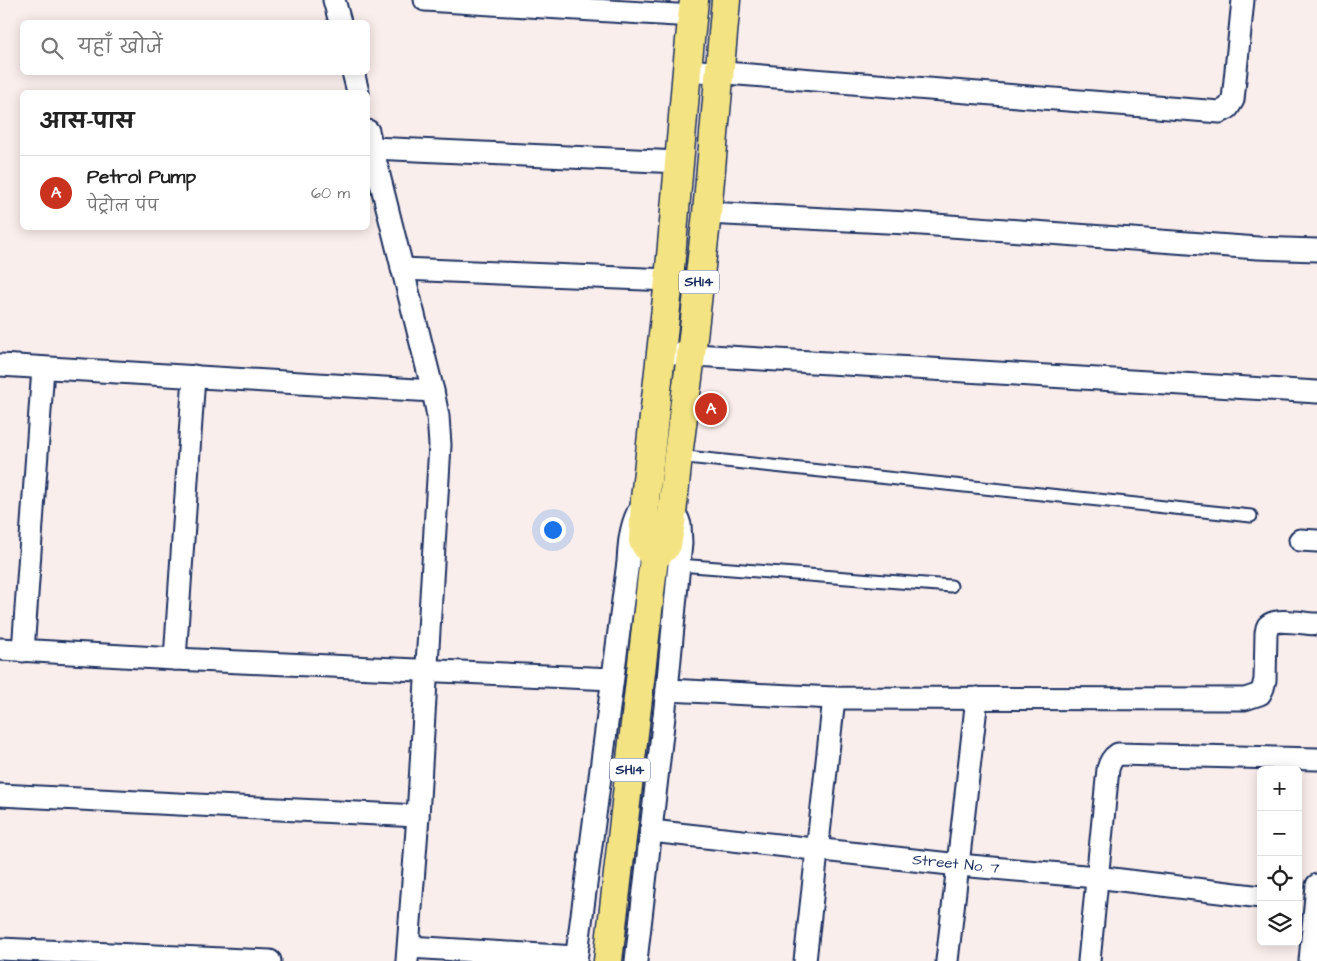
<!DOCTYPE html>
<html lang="hi">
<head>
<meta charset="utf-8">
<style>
	:root { --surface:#fff; --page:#f2f2f2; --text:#222; --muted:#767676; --line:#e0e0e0; --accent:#c8321e }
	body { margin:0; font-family:"Architects Daughter","Playpen Sans Deva",sans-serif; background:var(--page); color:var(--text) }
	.controls { position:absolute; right:15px; bottom:15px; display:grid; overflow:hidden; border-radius:8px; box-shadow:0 2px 12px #0003 }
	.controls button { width:45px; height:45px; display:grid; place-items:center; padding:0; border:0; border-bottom:1px solid var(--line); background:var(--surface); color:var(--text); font:25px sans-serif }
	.you { position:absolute; left:552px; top:529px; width:18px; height:18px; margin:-12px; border:4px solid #fff; border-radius:50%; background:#1a73e8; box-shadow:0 0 0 8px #1a73e833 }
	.badge { display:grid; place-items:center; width:32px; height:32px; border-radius:50%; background:var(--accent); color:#fff; font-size:16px; font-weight:700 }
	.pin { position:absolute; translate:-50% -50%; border:2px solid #fff; box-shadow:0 1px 5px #0006 }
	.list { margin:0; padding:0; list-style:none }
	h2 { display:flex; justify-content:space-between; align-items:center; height:65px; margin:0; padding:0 20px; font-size:21px }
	h2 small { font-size:16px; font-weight:400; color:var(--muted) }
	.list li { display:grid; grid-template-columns:32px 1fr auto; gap:15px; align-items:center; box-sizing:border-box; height:75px; padding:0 20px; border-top:1px solid var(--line) }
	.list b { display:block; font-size:19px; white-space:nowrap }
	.list p { margin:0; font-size:16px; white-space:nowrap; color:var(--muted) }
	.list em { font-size:16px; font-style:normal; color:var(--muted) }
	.icon { flex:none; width:28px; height:28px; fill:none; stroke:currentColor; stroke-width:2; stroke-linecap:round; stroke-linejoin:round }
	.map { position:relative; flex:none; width:1317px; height:961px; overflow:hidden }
	.search { position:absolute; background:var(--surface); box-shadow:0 2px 12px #0003; left:20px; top:20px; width:350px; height:55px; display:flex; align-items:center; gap:12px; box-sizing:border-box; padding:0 18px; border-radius:8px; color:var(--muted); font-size:19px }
	.panel { position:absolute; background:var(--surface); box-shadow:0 2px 12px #0003; left:20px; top:90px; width:350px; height:140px; border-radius:8px }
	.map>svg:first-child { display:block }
</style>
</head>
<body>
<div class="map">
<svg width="1317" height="961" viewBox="0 0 1317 961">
	<rect width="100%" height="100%" fill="#faeeec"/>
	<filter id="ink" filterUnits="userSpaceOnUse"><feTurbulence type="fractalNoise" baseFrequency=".02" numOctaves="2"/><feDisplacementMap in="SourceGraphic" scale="10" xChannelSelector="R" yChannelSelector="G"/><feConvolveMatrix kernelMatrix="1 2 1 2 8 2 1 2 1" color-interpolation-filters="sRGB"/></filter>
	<g filter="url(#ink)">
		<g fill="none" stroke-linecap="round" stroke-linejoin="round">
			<g stroke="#1b2f5e" stroke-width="15">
				<g id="service">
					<polyline points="677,456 1251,516"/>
					<polyline points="679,565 951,586"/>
				</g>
			</g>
			<g stroke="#1b2f5e" stroke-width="25">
				<g id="minor">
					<polyline points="334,0 340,22"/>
					<polyline points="425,0 693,16"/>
					<polyline points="687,70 1220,112 1228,108 1233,100 1243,0"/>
					<polyline points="353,72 358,92"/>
					<polyline points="368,131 433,391 438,416 440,445 418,816 407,961"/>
					<polyline points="372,148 679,162"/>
					<polyline points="707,213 907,223 1258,248 1317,250"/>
					<polyline points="402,269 669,280"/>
					<polyline points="661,353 1317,392"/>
					<polyline points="0,365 433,391"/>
					<polyline points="1300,540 1317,541"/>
					<polyline points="0,649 175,659 612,679"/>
					<polyline points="23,651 43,368"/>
					<polyline points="175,659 194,376"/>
					<path d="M667 690 834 698 1245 699 1260 694 1263 688 1265 680 1266 633C1267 630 1266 627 1269 625 1276 618 1307 624 1317 624"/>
					<polyline points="0,795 418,816"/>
					<polyline points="651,831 959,865 1096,877 1261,897"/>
					<polyline points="409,947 576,957"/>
					<polyline points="0,949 270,961"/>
					<path d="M576 961 628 562C629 545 630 528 638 512"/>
					<polyline points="636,961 667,690 681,543 680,525 678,519"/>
					<polyline points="805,961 834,698"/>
					<polyline points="947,961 977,698"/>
					<path d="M1089 961 1108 769C1110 762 1112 758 1118 754L1317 759"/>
					<polyline points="1310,961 1317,885"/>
				</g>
			</g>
			<g stroke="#1b2f5e" stroke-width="31">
				<g id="primary">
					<polyline points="654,558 667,545 671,523 678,456 691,355 707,213 726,0"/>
					<polyline points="608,961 654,558 643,541 645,499 669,280 687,70 694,0"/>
				</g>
			</g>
			<use href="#service" stroke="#fff" stroke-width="11"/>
			<use href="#minor" stroke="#fff" stroke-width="21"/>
			<use href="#primary" stroke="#f4e382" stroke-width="28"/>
		</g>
	</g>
	<g text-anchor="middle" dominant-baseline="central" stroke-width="5" stroke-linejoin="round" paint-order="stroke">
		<g fill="#fff" stroke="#5f6d8e" stroke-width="1">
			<rect x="679" y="270.5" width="40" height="23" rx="4"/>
			<rect x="610" y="758.5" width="40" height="23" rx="4"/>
		</g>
		<g font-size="14" font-weight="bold" fill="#1b2f5e">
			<text x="699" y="282">SH14</text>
			<text x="630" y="770">SH14</text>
		</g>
		<g font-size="15" fill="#1b2f5e" stroke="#fff">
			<text transform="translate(956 864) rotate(6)">Street No. 7</text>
		</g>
	</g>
</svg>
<div class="controls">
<button>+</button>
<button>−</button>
<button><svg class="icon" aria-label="locate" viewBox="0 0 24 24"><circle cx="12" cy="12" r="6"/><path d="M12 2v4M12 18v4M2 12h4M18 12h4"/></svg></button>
<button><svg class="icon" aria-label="layers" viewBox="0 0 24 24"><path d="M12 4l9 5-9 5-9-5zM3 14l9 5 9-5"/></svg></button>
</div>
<div class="you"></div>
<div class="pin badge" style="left:711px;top:409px">A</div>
<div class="search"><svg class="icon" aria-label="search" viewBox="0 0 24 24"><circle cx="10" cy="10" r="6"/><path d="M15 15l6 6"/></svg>यहाँ खोजें</div>
<section class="panel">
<h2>आस-पास<small></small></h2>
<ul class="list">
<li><span class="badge">A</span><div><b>Petrol Pump</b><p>पेट्रोल पंप</p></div><em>60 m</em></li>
</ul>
</section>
</div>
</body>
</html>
